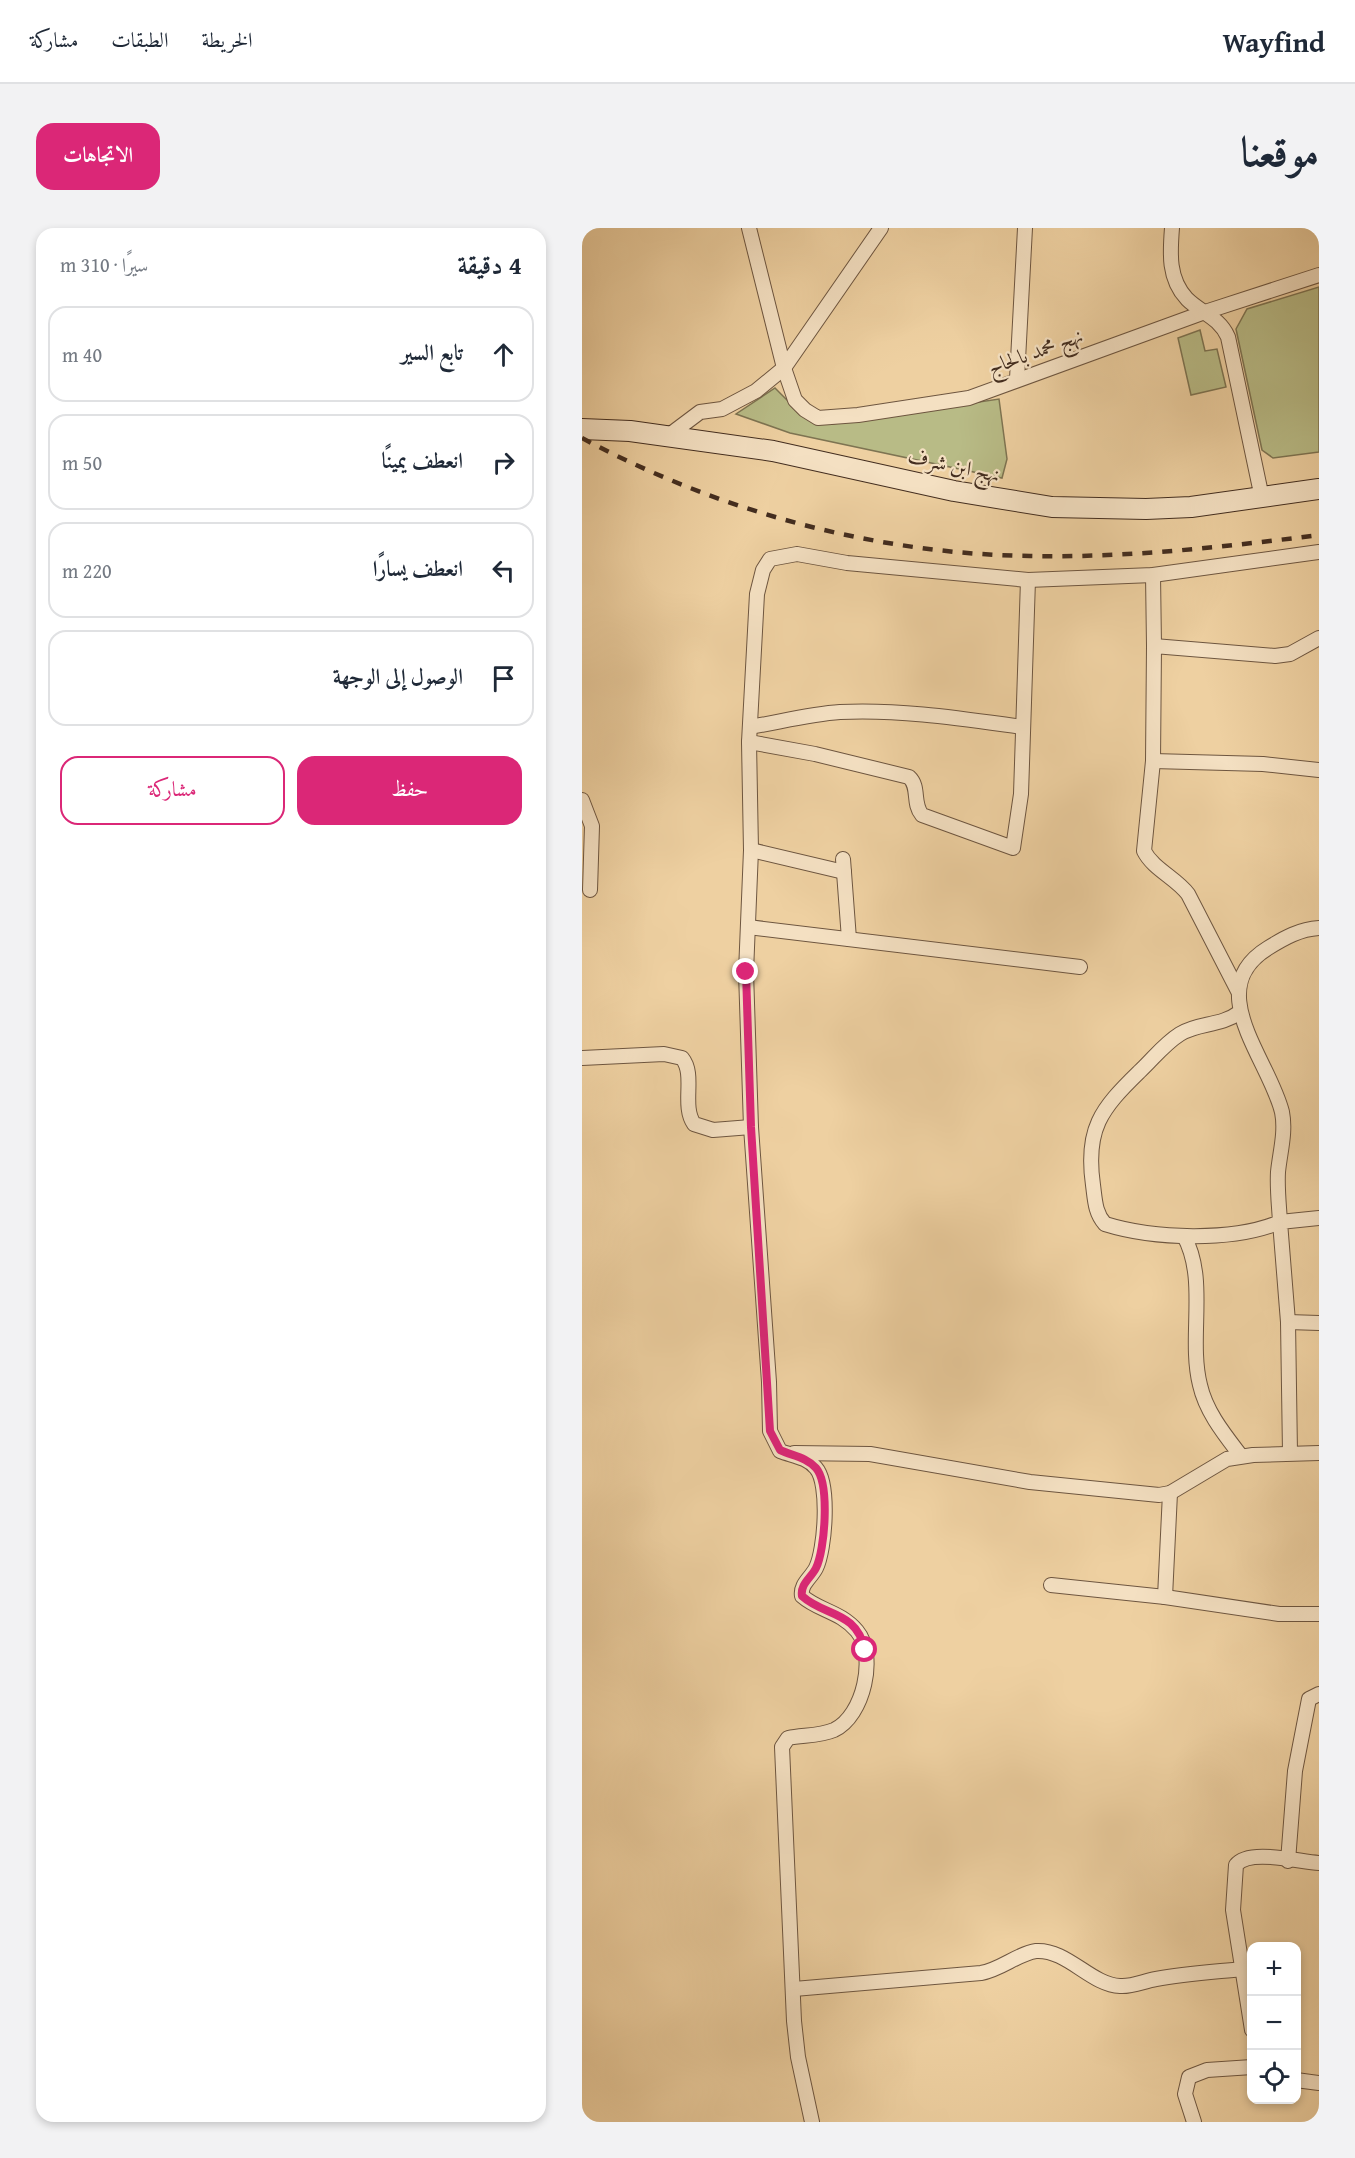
<!DOCTYPE html>
<html lang="ar">
<head>
<meta charset="utf-8">
<style>
	:root { --surface:#fff; --page:#f2f2f3; --text:#1f2937; --muted:#747a83; --line:#e0e1e3; --accent:#db2777 }
	body { margin:0; font-family:"Gentium Book Plus",Amiri,serif; background:var(--page); color:var(--text); direction:rtl }
	.controls { position:absolute; right:18px; bottom:18px; display:grid; overflow:hidden; border-radius:12px; box-shadow:0 3px 9px #0003 }
	.controls button { width:54px; height:54px; display:grid; place-items:center; padding:0; border:0; border-bottom:2px solid var(--line); background:var(--surface); color:var(--text); font:30px sans-serif }
	.stop { position:absolute; width:18px; height:18px; margin:-14px; border:4px solid #db2777; border-radius:50%; background:#fff }
	.stop.end { background:#db2777; border-color:#fff; box-shadow:0 2px 6px #0008 }
	.list { margin:0; padding:0; list-style:none }
	h2 { display:flex; justify-content:space-between; align-items:center; height:78px; margin:0; padding:0 24px; font-size:26px }
	h2 small { font-size:20px; font-weight:400; color:var(--muted) }
	.list li { display:grid; grid-template-columns:39px 1fr auto; gap:18px; align-items:center; box-sizing:border-box; height:96px; margin:0 12px 12px; padding:0 12px; border:2px solid var(--line); border-radius:18px }
	.list b { display:block; font-size:22px; white-space:nowrap }
	.list em { font-size:20px; font-style:normal; color:var(--muted) }
	.actions { display:flex; gap:12px; padding:18px 24px }
	.actions a { flex:1; padding:14px 0; border:2px solid var(--accent); border-radius:18px; text-align:center; font-size:21px; color:var(--accent) }
	.actions .main { background:var(--accent); color:#fff }
	.icon { flex:none; width:33px; height:33px; fill:none; stroke:currentColor; stroke-width:2; stroke-linecap:round; stroke-linejoin:round }
	.map { position:relative; flex:none; width:737px; height:1894px; overflow:hidden; direction:ltr; border-radius:18px }
	header { display:flex; align-items:center; gap:36px; box-sizing:border-box; height:84px; padding:0 30px; background:var(--surface); border-bottom:2px solid var(--line) }
	header strong { font-size:28px }
	nav { display:flex; gap:33px; margin-inline-start:auto; font-size:21px }
	.intro { display:flex; align-items:center; justify-content:space-between; box-sizing:border-box; height:144px; padding:0 36px }
	h1 { margin:0; font-size:42px }
	.button { padding:15px 27px; border-radius:18px; background:var(--accent); color:#fff; font-size:21px; font-weight:700 }
	main { display:flex; gap:36px; padding:0 36px }
	aside { flex:1; background:var(--surface); border-radius:18px; box-shadow:0 3px 9px #0003 }
	.map>svg:first-child { display:block }
</style>
</head>
<body>
<header>
<strong>Wayfind</strong>
<nav><a>الخريطة</a><a>الطبقات</a><a>مشاركة</a></nav>
</header>
<div class="intro"><h1>موقعنا</h1><a class="button">الاتجاهات</a></div>
<main>
<div class="map">
<svg width="737" height="1894" viewBox="0 0 737 1894">
	<rect width="100%" height="100%" fill="#eed0a1"/>
	<filter id="stains"><feTurbulence type="fractalNoise" baseFrequency=".00333" numOctaves="4"/><feColorMatrix values="0 0 0 0 .2 0 0 0 0 .09 0 0 0 0 .02 0 0 0 .5 -.17"/></filter>
	<radialGradient id="worn" r=".72"><stop offset=".6" stop-color="#630" stop-opacity="0"/><stop offset="1" stop-color="#630" stop-opacity=".3"/></radialGradient>
	<g fill="#b8bb86" stroke="#7e7452" stroke-width="1.5">
		<polygon points="737,59 737,224 691,230 680,222 654,101 665,81"/>
		<polygon points="618,102 623,123 635,121 644,159 609,167 596,110"/>
		<path d="M193 160C213 180 222 192 250 196L417 171 425 231 420 250 208 205 154 186Z"/>
	</g>
	<g fill="none" stroke-linecap="round" stroke-linejoin="round">
		<g stroke="#6e5640" stroke-width="16">
			<g id="street">
				<polyline points="167,0 202,140 213,172 223,182 236,190 276,187 387,170 623,84 737,47"/>
				<path d="M590 0C588 25 586 51 605 71 619 85 637 89 646 109L680 270"/>
				<polyline points="435,151 443,0"/>
				<polyline points="86,208 118,184 140,181 174,163 202,140 299,0"/>
				<polyline points="571,347 572,418"/>
				<path d="M168 499C198 494 228 486 258 484 319 481 382 491 441 499"/>
				<path d="M167 514 233 526 327 549C338 559 330 575 340 587L431 620 439 566 446 352"/>
				<polyline points="571,533 681,536 737,542"/>
				<polyline points="0,572 10,598 8,662"/>
				<polyline points="169,622 262,644"/>
				<polyline points="261,631 267,711"/>
				<polyline points="166,699 498,739"/>
				<path d="M656 763 606 666C594 650 571 641 562 623L571 533 572 418 693 428 708 426 737 410"/>
				<path d="M658 784C638 799 617 794 598 806 582 816 571 831 557 844 519 881 503 901 511 957 513 972 513 985 523 996 571 1011 651 1014 698 994 697 977 695 960 696 944 698 924 704 904 700 884 687 831 619 761 686 720 702 710 718 701 737 700"/>
				<path d="M0 830 82 826 100 830C114 847 99 877 112 896L131 902 169 899"/>
				<path d="M602 1008C626 1052 606 1109 618 1157 624 1184 643 1207 659 1228"/>
				<polyline points="706,1094 737,1095"/>
				<polyline points="212,1225 288,1226 448,1254 577,1267 588,1265 645,1231 671,1227 737,1225"/>
				<polyline points="708,1225 706,1094 698,994 737,990"/>
				<polyline points="469,1357 583,1369 697,1386 737,1386"/>
				<polyline points="583,1369 588,1265"/>
				<polyline points="706,1633 713,1543 727,1471 737,1466"/>
				<path d="M212 1761 399 1745C418 1742 437 1725 454 1723 485 1721 509 1757 538 1758 550 1759 562 1753 574 1751 602 1746 631 1744 660 1741"/>
				<path d="M670 1802 651 1682 654 1637C667 1620 717 1634 737 1635"/>
				<polyline points="714,1852 737,1855"/>
				<path d="M230 1894 216 1829 212 1793 200 1519 206 1510C221 1507 238 1508 252 1502 282 1488 295 1427 275 1403 258 1383 237 1383 220 1368 218 1356 229 1350 234 1340 243 1322 248 1256 234 1240 225 1229 211 1228 198 1223L188 1203 187 1154 169 899 164 744 169 622 167 514 175 366 181 342 188 331 215 326 265 335 446 352 571 347 737 324"/>
				<polyline points="612,1894 603,1866 607,1849 625,1842 670,1839"/>
			</g>
		</g>
		<g stroke="#432d1f" stroke-width="22">
			<polyline id="secondary" points="0,201 48,203 191,223 372,263 470,279 564,281 609,279 737,261"/>
		</g>
		<use href="#street" stroke="#f4e0c2" stroke-width="14"/>
		<use href="#secondary" stroke="#f4e0c2" stroke-width="20"/>
		<path stroke="#432d1f" stroke-width="4.5" stroke-dasharray="10 10" stroke-linecap="butt" d="M0 210C136 283 293 326 448 328 544 330 642 319 737 307"/>
	</g>
	<g fill="none" stroke-linecap="round" stroke-linejoin="round">
		<path stroke="#db2777" stroke-width="8" d="M164 744 169 899 188 1203 198 1222C211 1228 224 1229 234 1240 248 1256 243 1322 234 1340 229 1350 218 1356 220 1368 243 1389 274 1382 283 1422"/>
	</g>
	<g text-anchor="middle" dominant-baseline="central" stroke-width="4.5" stroke-linejoin="round" paint-order="stroke">
		<g font-size="21" fill="#432d1f" stroke="#f4e0c2">
			<text transform="translate(453 123) rotate(-20)">نهج محمد بالحاج</text>
			<text transform="translate(372 237) rotate(12)">نهج ابن شرف</text>
		</g>
	</g>
	<rect width="100%" height="100%" filter="url(#stains)"/>
	<rect width="100%" height="100%" fill="url(#worn)"/>
</svg>
<div class="controls">
<button>+</button>
<button>−</button>
<button><svg class="icon" aria-label="locate" viewBox="0 0 24 24"><circle cx="12" cy="12" r="6"/><path d="M12 2v4M12 18v4M2 12h4M18 12h4"/></svg></button>
</div>
<div class="stop" style="left:283px;top:1422px"></div>
<div class="stop end" style="left:164px;top:744px"></div>
</div>
<aside>
<h2>4 دقيقة<small>سيرًا · 310 m</small></h2>
<ul class="list">
<li><svg class="icon" aria-label="ahead" viewBox="0 0 24 24"><path d="M12 20V5M6 11l6-6 6 6"/></svg><div><b>تابع السير</b></div><em>40 m</em></li>
<li><svg class="icon" aria-label="right" viewBox="0 0 24 24"><path d="M7 20v-9h11M14 6l5 5-5 5"/></svg><div><b>انعطف يمينًا</b></div><em>50 m</em></li>
<li><svg class="icon" aria-label="left" viewBox="0 0 24 24"><path d="M17 20v-9H6M10 6l-5 5 5 5"/></svg><div><b>انعطف يسارًا</b></div><em>220 m</em></li>
<li><svg class="icon" aria-label="arrive" viewBox="0 0 24 24"><path d="M6 21V4h12l-3 4 3 4H6"/></svg><div><b>الوصول إلى الوجهة</b></div></li>
</ul>
<div class="actions"><a class="main">حفظ</a><a>مشاركة</a></div>
</aside>
</main>
</body>
</html>
